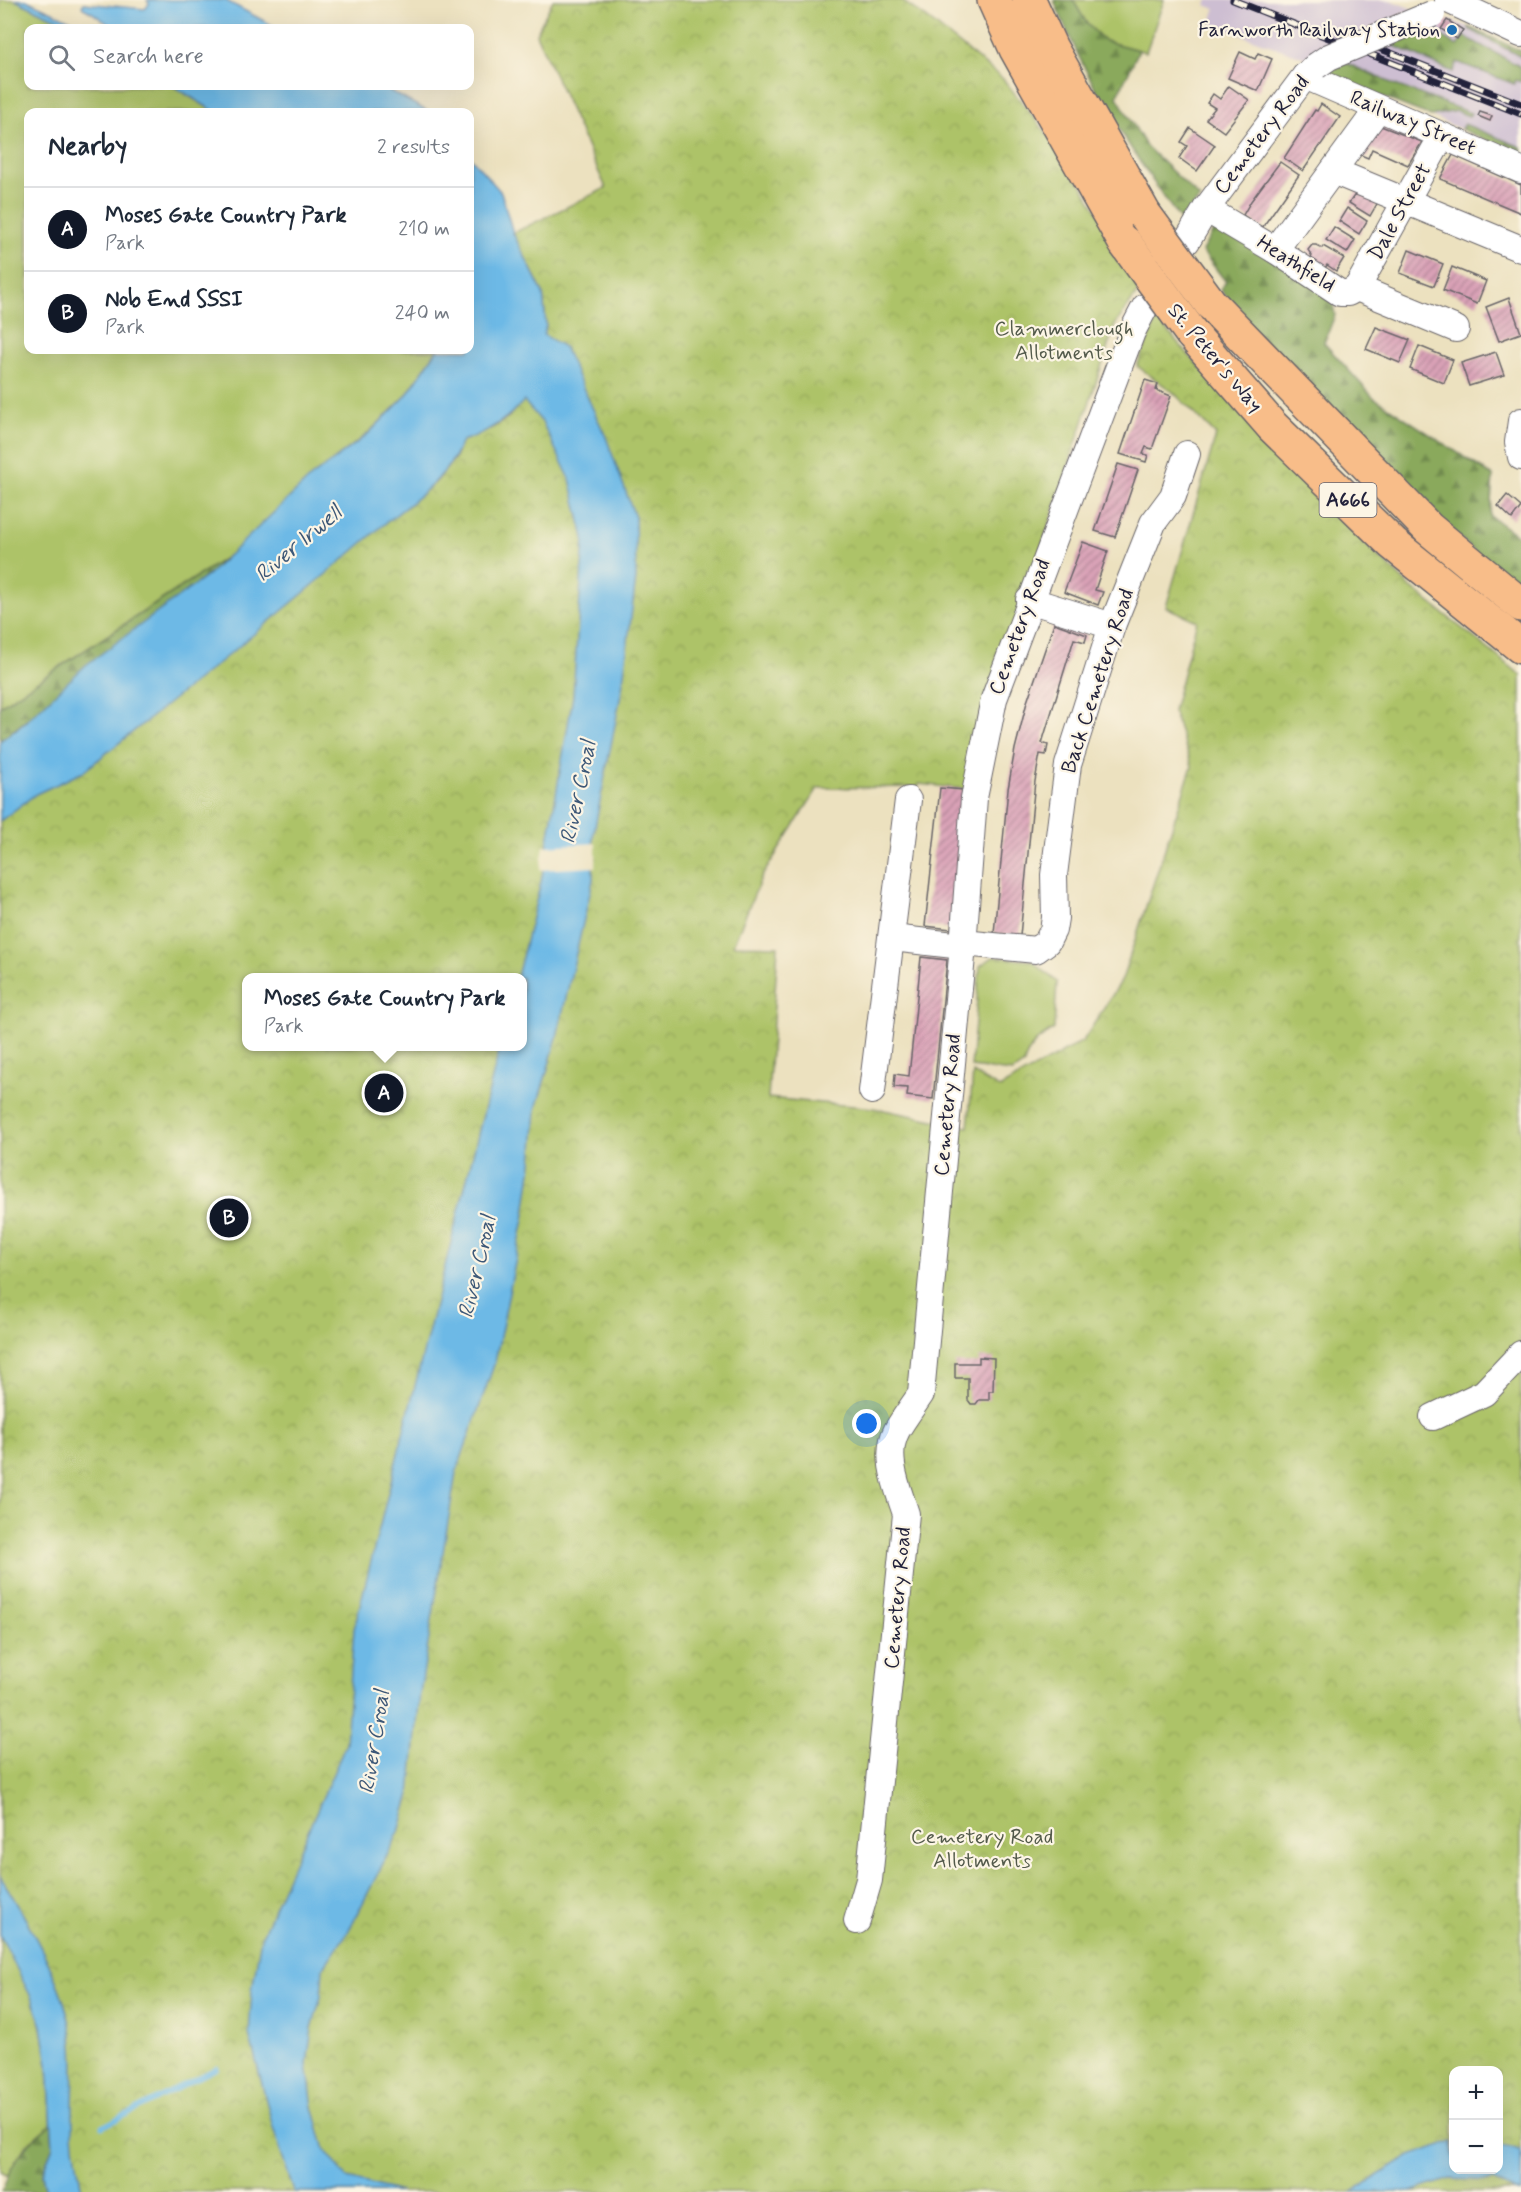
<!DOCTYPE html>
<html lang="en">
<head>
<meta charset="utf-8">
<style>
	:root { --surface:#fff; --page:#f2f2f3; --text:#1f2937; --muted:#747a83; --line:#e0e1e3; --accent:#111827 }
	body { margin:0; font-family:Mynerve,sans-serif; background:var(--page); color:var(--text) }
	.controls { position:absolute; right:18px; bottom:18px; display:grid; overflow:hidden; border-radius:12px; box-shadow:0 6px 24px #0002 }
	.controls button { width:54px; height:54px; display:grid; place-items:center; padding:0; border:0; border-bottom:2px solid var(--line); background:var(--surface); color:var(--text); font:30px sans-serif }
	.you { position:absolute; left:867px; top:1424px; width:21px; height:21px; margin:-15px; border:4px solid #fff; border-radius:50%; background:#1a73e8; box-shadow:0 0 0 9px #1a73e833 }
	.badge { display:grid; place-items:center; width:39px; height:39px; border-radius:50%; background:var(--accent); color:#fff; font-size:20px; font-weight:700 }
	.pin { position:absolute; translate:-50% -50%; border:3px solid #fff; box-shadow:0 2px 6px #0006 }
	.popup { position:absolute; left:242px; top:973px; width:285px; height:78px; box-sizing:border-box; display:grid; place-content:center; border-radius:12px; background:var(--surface); filter:drop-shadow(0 2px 4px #0005); font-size:20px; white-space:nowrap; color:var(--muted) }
	.popup b { font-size:22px; color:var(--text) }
	.popup::after { content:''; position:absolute; left:50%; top:100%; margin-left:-12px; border:12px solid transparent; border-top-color:var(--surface) }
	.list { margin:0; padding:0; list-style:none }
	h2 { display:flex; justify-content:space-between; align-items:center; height:78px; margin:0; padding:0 24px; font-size:26px }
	h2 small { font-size:20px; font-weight:400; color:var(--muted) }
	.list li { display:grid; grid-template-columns:39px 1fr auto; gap:18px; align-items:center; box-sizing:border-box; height:84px; padding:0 24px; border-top:2px solid var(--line) }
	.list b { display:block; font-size:22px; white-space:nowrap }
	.list p { margin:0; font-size:20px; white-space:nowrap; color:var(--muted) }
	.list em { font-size:20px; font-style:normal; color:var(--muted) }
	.icon { flex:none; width:33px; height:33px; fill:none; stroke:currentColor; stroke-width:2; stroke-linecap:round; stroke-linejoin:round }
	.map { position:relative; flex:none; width:1521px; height:2192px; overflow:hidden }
	.search { position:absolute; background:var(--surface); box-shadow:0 6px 24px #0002; left:24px; top:24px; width:450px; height:66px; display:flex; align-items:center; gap:15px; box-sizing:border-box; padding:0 21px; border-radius:12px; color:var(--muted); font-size:22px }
	.panel { position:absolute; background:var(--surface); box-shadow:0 6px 24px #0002; left:24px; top:108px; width:450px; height:246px; border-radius:12px }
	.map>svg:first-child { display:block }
</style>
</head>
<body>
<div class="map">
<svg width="1521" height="2192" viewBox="0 0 1521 2192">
	<defs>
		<pattern id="forest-firs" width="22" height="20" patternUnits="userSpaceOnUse" patternTransform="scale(1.5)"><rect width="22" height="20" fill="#8aa95c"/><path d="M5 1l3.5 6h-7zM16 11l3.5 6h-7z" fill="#70894d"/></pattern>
		<pattern id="park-crowns" width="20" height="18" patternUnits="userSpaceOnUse" patternTransform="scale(1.5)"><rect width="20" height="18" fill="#adc368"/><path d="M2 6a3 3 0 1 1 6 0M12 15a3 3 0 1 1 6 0" fill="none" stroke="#95a75b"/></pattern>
		<pattern id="building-hatch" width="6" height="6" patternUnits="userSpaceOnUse" patternTransform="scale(1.5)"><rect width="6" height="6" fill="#daa2b7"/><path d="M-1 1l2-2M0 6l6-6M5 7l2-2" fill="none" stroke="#b08496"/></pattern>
	</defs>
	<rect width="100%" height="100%" fill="#fcf5e5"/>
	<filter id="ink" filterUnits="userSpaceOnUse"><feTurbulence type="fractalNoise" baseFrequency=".0167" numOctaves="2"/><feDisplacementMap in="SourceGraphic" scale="12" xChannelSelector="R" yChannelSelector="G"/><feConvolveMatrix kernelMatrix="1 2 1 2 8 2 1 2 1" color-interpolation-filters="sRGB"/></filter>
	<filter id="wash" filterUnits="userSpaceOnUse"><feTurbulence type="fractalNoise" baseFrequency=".008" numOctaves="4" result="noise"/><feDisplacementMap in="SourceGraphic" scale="24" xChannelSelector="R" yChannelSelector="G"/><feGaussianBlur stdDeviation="1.35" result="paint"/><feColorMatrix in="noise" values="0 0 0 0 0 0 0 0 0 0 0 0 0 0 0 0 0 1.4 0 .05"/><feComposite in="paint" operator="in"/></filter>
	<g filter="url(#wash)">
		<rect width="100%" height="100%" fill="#ece1bf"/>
		<g fill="#cdbed2">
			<polygon points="1208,0 1390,0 1413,9 1305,58 1211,24 1215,9 1206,5"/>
			<polygon points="1449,20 1469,27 1521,51 1521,156 1431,116 1330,77 1332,69 1388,43"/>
		</g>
		<g fill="#adc368" stroke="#687252" stroke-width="1.5">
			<polygon points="0,0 15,0 76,28 28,28 28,86 173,86 215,112 28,112 28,350 437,350 406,396 366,435 311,477 233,553 0,706"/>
			<polygon points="1073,0 1164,0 1146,52 1105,41 1087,24"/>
			<path d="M993 957 1032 961 1057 982 1054 1029C1039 1038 1028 1046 1024 1064L1012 1072 971 1067 980 966Z"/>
			<path d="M0 1935C16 1964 35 1994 42 2027 49 2058 50 2091 52 2123L26 2145 7 2176 0 2172Z"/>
		</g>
		<g fill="url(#forest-firs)" stroke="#56664c" stroke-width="1.5">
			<path d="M1054 0H1073L1087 24 1105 41 1139 50 1117 97 1146 146 1200 198 1181 221C1131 152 1085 80 1054 0Z"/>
			<polygon points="1429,27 1457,46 1464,36 1521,67 1521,82 1515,80 1514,84 1457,62 1453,72 1388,43"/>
			<polygon points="1469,27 1521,51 1521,57 1469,29"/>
			<polygon points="1344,62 1398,86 1471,113 1469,116 1456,111 1431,116 1330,77 1332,69"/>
			<polygon points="1464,124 1521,147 1521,156 1461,129"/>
			<polygon points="1217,224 1331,295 1335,315 1324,343 1373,397 1493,476 1490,516 1521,538 1521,596 1297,382 1220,289 1226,282 1202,251"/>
			<polygon points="233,553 207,576 0,741 0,706"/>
			<path d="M52 2123 53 2147 42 2174 46 2192H2C11 2160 27 2144 52 2123Z"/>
		</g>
		<path fill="url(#park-crowns)" stroke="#687252" stroke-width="1.5" fill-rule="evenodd" d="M553 0H901L928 19 1003 79 1060 150 1143 285 1115 325 1026 594 966 789 919 784 918 787 818 788 762 876 733 945 778 946 768 1098 874 1108 968 1127 973 1073 999 1088 1083 1041 1122 980 1192 766 1173 711 1197 621 1166 607 1216 435 1173 392 1137 366 1157 319 1295 475 1410 587 1521 675V2192H46L42 2174 53 2147 52 2130 48 2065 42 2026 26 1984 0 1935V821L435 483 455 458 462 441 494 427 510 416 544 335 546 325 543 293 513 233 606 188 536 34ZM246 978H522V1046H246ZM1454 2070H1498V2170H1454Z"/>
		<g fill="#6db9e6" stroke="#486e90" stroke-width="1.5">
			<polygon points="15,0 26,0 88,28 76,28"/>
			<polygon points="147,0 225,0 277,28 114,28 91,12 83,8 82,6 84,3 145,9 149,4"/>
			<polygon points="173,86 381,86 429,112 215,112"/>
			<path d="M470 157 501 192 513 233 543 293 546 325 544 335 564 347 606 437 635 517 636 578 622 689 593 837V880L556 1041 536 1109 532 1164 525 1214 495 1362 456 1473 420 1693 410 1794 399 1832 348 1932 323 1968 321 1996 312 2028 307 2064 313 2107 325 2150 347 2178 401 2192H294L273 2127 249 2034 252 1990 261 1938 346 1744 354 1629 500 1047 522 1046V978L517 977 541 882 573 696 584 538 570 479 542 422 524 401C506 420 487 433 462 441 444 485 409 502 375 532 280 615 181 693 83 772L36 794 0 821V741L22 725 86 665 207 576 311 477 367 435 406 396 437 350H470Z"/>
			<path d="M0 1876C25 1915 61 1980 70 2024 77 2058 72 2095 73 2129 73 2150 79 2171 82 2192H46L42 2174 53 2147 48 2065 42 2026 34 2003 0 1935Z"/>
			<polygon points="1453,2141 1454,2170 1498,2170 1499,2146 1515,2148 1521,2151 1521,2192 1515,2192 1494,2181 1450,2179 1411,2192 1352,2192 1410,2156"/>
		</g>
		<polygon fill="#ece1bf" points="596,843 596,867 540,870 544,846"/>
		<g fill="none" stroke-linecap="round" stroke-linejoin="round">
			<polyline stroke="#6db9e6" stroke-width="5" points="102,2127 217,2068"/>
		</g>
		<g id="blocks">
			<g fill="url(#building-hatch)">
				<polygon points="1447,20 1463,30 1457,39 1441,29"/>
				<polygon points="1240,52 1255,59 1258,53 1272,59 1258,91 1228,78"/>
				<polygon points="1229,86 1249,100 1224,132 1206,119 1215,108 1207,103 1213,94 1220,99"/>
				<polygon points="1321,104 1340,117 1303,171 1284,158 1315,110 1317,111"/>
				<polygon points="1480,112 1492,116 1490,121 1478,116"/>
				<polygon points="1373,123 1422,142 1408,165 1372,149 1368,158 1356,153"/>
				<polygon points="1190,128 1215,145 1197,171 1179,158 1187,146 1181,142"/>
				<polygon points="1453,155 1521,185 1521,213 1440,179"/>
				<polygon points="1280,162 1299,175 1262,228 1243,215 1251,201"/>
				<polygon points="1358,190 1378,202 1370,216 1349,203"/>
				<polygon points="1347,208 1367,221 1359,234 1339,221"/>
				<polygon points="1334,227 1355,240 1347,253 1326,240"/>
				<polygon points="1312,245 1316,245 1322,248 1323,246 1344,258 1336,271 1327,265 1323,271 1308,262 1312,256 1308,250"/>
				<polygon points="1409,250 1443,264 1434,286 1400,273"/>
				<polygon points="1452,267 1486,281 1477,304 1443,290"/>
				<polygon points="1509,298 1521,333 1499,341 1486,307"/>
				<polygon points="1376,327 1410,340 1400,363 1366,349"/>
				<polygon points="1419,346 1453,360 1444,383 1410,369"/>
				<polygon points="1496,352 1504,375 1469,386 1461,363"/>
				<polygon points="1145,380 1158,384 1156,390 1171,396 1152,449 1146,447 1143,454 1148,455 1146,462 1120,454"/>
				<polygon points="1118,464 1138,470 1115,537 1095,531"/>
				<polygon points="1507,495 1521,507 1512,519 1498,506"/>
				<polygon points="1083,542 1108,551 1095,590 1103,592 1098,605 1064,592"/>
				<polygon points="1054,623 1087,635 1085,642 1074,639 1042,743 1048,745 1046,755 1040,754 1035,781 1020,936 994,933 1008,789 1015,749 1027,702"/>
				<polygon points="940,788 965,790 951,929 925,926"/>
				<polygon points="921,957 947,960 933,1099 907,1096 908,1088 894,1087 895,1074 909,1076"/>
				<polygon points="979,1357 994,1358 993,1391 989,1391 989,1400 979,1400 976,1404 971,1404 968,1400 968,1378 955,1378 955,1363 979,1363"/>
			</g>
		</g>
	</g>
	<g filter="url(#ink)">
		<use href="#blocks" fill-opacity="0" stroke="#696569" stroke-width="1.5"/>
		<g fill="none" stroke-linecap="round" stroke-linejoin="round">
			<g stroke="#696569" stroke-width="28">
				<g id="minor">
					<polyline points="1448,0 1521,34"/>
					<polyline points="1305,76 1521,170"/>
					<polyline points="1333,171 1521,249"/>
					<polyline points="1206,209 1275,250 1340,293 1348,293 1357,288 1456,329"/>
					<polyline points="1187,241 1206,209 1305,76 1316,66"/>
					<polyline points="1275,250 1378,109"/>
					<polyline points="1357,288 1442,136"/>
					<polyline points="1521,421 1518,442 1521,457"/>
					<polyline points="1029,600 1112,626"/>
					<polyline points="892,938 963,946"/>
					<polyline points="963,943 1036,950 1047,942 1053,930 1055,918 1054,875 1068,765 1112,626 1153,523 1173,496 1187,454"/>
					<polyline points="872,1091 908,800"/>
					<polyline points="1433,1417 1484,1393 1521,1354"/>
					<path d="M857 1921 869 1880 906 1514C898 1489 883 1456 897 1430 904 1418 913 1406 921 1394L963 946 974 798 994 699 1132 332 1145 307"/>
				</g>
			</g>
			<g stroke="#696569" stroke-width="36">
				<g id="highway">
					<polyline points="994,0 1016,49 1125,243"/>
					<polyline points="1029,0 1051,48 1145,215"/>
					<polyline points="1211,304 1428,528 1521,605"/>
					<polyline points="1192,334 1272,426 1393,544 1521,647"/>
				</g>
			</g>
			<use href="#minor" stroke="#fff" stroke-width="26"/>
			<use href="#highway" stroke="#f8bd89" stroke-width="33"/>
			<g stroke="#22223b" stroke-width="7">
				<g id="rail">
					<polyline points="1233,0 1521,114"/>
					<polyline points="1340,33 1521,104"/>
				</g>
			</g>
			<use href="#rail" stroke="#fcf5e5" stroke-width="4.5" stroke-dasharray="14" stroke-linecap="butt"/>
			<g stroke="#696569" stroke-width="28" stroke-linecap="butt">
				<polyline id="minor-bridge" points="1316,66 1329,57 1432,14"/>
			</g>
			<g stroke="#696569" stroke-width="36" stroke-linecap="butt">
				<g id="highway-bridge">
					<polyline points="1145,215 1211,304"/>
					<polyline points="1125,243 1192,334"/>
				</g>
			</g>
			<use href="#minor-bridge" stroke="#fff" stroke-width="26"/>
			<use href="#highway-bridge" stroke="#f8bd89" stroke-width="33"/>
		</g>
	</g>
	<circle fill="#1f6fb2" stroke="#fcf5e5" stroke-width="2" cx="1452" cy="30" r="6"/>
	<g text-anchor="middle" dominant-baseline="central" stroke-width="4.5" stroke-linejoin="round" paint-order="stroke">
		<rect fill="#fcf5e5" stroke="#63616e" stroke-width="1.5" x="1319.5" y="483" width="57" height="34" rx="4.5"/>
		<g font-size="20" font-weight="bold" fill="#22223b">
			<text x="1348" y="500">A666</text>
		</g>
		<g font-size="21" fill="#22223b" stroke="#fcf5e5" text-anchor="end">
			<text x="1440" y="30">Farnworth Railway Station</text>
		</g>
		<g font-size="21" fill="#22223b" stroke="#fcf5e5">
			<text transform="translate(1413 123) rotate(23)">Railway Street</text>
			<text transform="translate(1262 135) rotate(-53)">Cemetery Road</text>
			<text transform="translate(1400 212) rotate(-61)">Dale Street</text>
			<text transform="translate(1296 264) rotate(32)">Heathfield</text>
			<text transform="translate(1215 358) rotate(50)">St. Peter's Way</text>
			<text transform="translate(1020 627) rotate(-70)">Cemetery Road</text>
			<text transform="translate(1098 681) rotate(-72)">Back Cemetery Road</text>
			<text transform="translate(948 1105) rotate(-85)">Cemetery Road</text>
			<text transform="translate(898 1598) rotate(-85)">Cemetery Road</text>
		</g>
		<g font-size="21" fill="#535a4b" stroke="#fcf5e5">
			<text x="1064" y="329">Clammerclough<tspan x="1064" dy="24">Allotments</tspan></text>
			<text x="982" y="1837">Cemetery Road<tspan x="982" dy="24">Allotments</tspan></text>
		</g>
		<g font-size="22" font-style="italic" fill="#3c5777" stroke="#fcf5e5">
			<text transform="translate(299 544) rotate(-40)">River Irwell</text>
			<text transform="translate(579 792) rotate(-78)">River Croal</text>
			<text transform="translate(478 1267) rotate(-77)">River Croal</text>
			<text transform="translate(375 1742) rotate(-81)">River Croal</text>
		</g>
	</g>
</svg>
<div class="controls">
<button>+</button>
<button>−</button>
</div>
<div class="you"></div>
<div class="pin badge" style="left:384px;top:1093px">A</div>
<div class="popup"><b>Moses Gate Country Park</b>Park</div>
<div class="pin badge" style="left:229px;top:1218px">B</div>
<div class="search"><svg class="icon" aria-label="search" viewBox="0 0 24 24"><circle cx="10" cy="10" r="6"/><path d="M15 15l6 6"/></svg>Search here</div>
<section class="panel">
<h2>Nearby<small>2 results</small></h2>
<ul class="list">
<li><span class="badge">A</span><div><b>Moses Gate Country Park</b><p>Park</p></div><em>210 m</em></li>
<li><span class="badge">B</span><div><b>Nob End SSSI</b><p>Park</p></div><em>240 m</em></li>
</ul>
</section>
</div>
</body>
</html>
